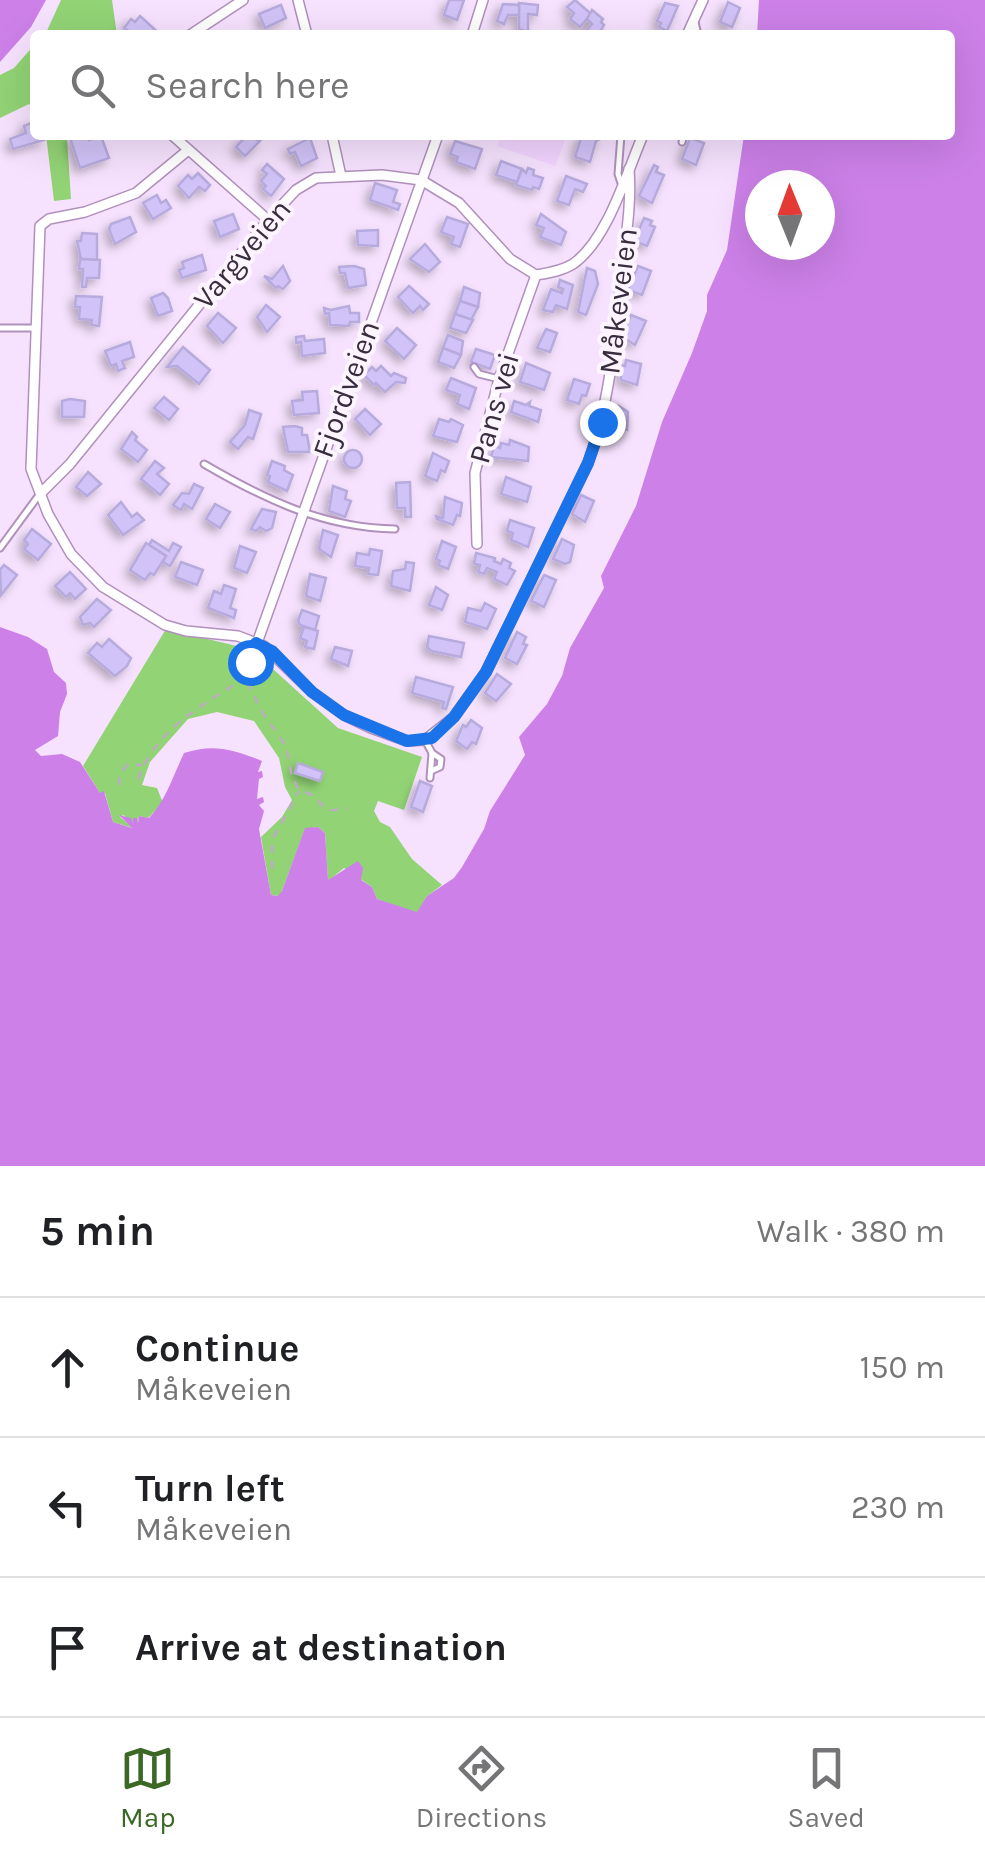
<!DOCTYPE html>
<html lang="en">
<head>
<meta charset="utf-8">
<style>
	:root { --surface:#fff; --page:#f2f2f2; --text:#202124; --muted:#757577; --line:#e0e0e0; --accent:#3c6826 }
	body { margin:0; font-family:Karla,sans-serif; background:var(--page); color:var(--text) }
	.compass { position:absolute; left:745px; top:170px; width:90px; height:90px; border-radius:50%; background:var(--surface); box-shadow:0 10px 40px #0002; rotate:359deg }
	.stop { position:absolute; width:30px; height:30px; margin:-22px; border:8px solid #1a73e8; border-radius:50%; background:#fff }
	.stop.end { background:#1a73e8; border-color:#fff; box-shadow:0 2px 10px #0008 }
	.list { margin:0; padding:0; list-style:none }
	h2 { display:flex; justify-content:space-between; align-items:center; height:130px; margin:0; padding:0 40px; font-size:42px }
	h2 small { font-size:32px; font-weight:400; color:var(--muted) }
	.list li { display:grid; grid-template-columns:65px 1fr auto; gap:30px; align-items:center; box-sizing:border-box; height:140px; padding:0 40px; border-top:2px solid var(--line) }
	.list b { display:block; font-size:38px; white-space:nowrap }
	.list p { margin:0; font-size:32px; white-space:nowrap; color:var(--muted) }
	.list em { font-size:32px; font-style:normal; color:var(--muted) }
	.icon { flex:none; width:55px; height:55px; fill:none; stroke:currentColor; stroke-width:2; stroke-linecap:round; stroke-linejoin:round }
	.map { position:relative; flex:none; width:985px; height:1166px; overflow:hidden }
	.search { position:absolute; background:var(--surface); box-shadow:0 10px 40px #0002; left:30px; right:30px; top:30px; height:110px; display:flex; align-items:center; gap:25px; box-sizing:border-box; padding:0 35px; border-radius:10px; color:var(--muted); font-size:38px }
	.sheet { height:550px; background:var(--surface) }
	nav { display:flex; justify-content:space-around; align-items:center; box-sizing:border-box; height:140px; border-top:2px solid var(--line); background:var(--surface); font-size:28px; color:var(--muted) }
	nav a { display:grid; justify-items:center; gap:5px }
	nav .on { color:var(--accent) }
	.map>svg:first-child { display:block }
</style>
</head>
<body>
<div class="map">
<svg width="985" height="1166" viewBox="0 0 985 1166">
	<defs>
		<filter id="shadow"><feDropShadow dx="-4.5" dy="4.5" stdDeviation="5" flood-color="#0004"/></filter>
	</defs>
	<rect width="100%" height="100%" fill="#f6e2fe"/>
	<polygon fill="#f3d4ff" points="501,135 567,135 555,166 497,146"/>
	<g fill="#92d375">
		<polygon points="61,0 112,0 117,35 45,35"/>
		<polygon points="35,44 35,109 29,104 0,118 0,75 14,68"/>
		<polygon points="46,135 73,135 67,138 71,199 54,201"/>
		<polygon points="166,629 241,647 249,659 263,660 338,728 422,757 404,810 378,801 374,811 380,822 390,827 412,859 442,885 427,896 417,913 377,899 372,887 344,868 328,881 325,833 318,827 305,829 282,891 279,896 271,895 261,837 282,817 292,800 285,787 279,758 254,721 217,712 188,719 150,762 142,785 157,788 163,803 148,818 139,816 138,823 137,818 134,823 123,815 120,817 133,828 113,822 105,793 100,793 83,766"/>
	</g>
	<g fill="#cc80e8" fill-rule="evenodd">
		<polygon points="0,0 46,0 31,27 0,62"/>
		<path d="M759 0H985V1166H0V627L28 637 47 649 54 672 66 683 67 694 60 712 58 736 35 750 41 756 62 754 80 762 100 793 104 791 113 822 132 828 119 815 131 818 133 823V818H137L138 823 139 816 149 818C166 800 173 776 184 753 214 743 235 750 262 761L258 772 262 771 263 777 259 779 257 799 263 797 264 802 259 805 264 811 259 829 271 895 278 896 282 891 305 828 318 827 325 833 328 880 358 861 363 868 361 880 372 887 377 899 417 912 427 896 454 878 462 867 484 829 490 811 525 755 519 737 547 704 562 676 570 648 604 588 601 576 636 506 662 422 692 353 707 311V295L727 250 744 135H950V35H757ZM760 185H820V245H760Z"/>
	</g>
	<g fill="#d1c3f7" stroke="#b7aadc" stroke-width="2.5" filter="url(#shadow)">
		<polygon points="449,0 464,0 457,20 444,15"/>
		<polygon points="575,0 591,14 580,27 570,19 574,13 567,7"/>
		<polygon points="728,2 740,8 732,27 720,22"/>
		<polygon points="519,3 538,5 537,15 528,14 528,32 519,29"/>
		<polygon points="665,3 678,6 667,31 659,27 661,23 657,21"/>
		<polygon points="503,4 519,5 519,15 508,15 504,24 497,21"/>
		<polygon points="281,5 286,18 265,28 259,14"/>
		<polygon points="592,10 603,19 601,22 604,25 598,35 585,32 592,24 587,19"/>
		<polygon points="140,16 161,35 134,35 124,28 131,19 135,22"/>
		<polygon points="35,121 35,135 42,135 44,140 13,149 10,139 26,133 24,126"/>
		<polygon points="79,135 88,135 89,140 101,136 109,158 80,168 70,138"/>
		<polygon points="247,135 260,141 245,156 236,147"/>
		<polygon points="582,135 599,135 600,139 596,141 590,162 575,157"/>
		<polygon points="310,138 317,158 301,166 295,152 290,154 288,149"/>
		<polygon points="690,138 704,143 696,165 682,159"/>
		<polygon points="455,141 482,149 475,169 456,162 458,157 450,154"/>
		<polygon points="501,161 522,169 517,182 496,175"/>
		<polygon points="267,164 284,179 271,196 263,189 266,186 261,181 267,174 262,170"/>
		<polygon points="654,165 658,167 656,172 664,175 652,203 639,196"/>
		<polygon points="528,168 534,170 533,175 543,178 539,189 533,187 532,190 516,185 522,169 526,173"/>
		<polygon points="198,173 210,185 205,191 199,187 189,198 178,186 188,175 192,179"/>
		<polygon points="566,176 587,184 583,192 575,189 569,205 557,201"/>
		<polygon points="375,183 397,190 393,202 400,204 398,210 370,200"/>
		<polygon points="157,195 161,203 166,200 171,208 153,219 143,203"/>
		<polygon points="233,214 239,229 220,237 214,221"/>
		<polygon points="541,214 566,232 561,245 540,237 544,228 536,225"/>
		<polygon points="130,217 136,232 115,244 109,229 111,224"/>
		<polygon points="447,217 468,224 460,247 451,244 454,237 441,232"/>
		<polygon points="644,218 652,221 650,225 655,227 647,246 634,241"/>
		<polygon points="378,230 378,246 358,245 357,231"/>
		<polygon points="82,233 97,234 97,260 81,259 77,241 81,241"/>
		<polygon points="425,244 440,262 429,272 410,259"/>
		<polygon points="202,255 206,270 182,278 179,270 184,268 182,262"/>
		<polygon points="80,259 100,260 99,278 87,278 86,287 82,287 83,269 79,269"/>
		<polygon points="283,266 290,281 283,289 278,286 276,288 264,276 272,279"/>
		<polygon points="354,266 364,269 366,285 348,288 345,273 340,273 339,267"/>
		<polygon points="638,266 651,271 642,295 628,290"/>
		<polygon points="587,268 595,271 598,284 586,315 578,312"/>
		<polygon points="560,280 573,285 567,309 556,305 553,312 543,310 551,289 562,293 563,289 558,287"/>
		<polygon points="409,286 429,304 423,310 420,306 413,313 398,297"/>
		<polygon points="464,287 480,293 478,307 460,301"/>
		<polygon points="163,293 168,298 172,311 158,316 151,298"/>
		<polygon points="76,296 102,297 99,326 91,325 92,320 79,319 80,307 75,307"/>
		<polygon points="460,301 478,307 471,320 455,314"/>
		<polygon points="266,305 280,317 267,332 257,317"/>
		<polygon points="349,306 350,313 359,313 359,322 350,322 349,326 330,325 329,313 325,314 324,308 331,310"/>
		<polygon points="218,313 236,328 223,343 207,326"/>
		<polygon points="455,314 473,320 466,333 450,328"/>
		<polygon points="631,315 646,321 635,345 622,337"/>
		<polygon points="397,328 416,345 404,359 385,341"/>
		<polygon points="546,329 557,333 550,352 537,348"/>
		<polygon points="448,335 463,341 461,355 443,348"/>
		<polygon points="304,336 305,341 324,339 325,353 302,356 301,342 296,343 296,337"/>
		<polygon points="130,342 134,357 122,361 125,368 118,371 116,364 111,366 105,351"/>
		<polygon points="183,347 210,370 199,384 177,366 167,367"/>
		<polygon points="443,348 461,355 454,368 438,362"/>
		<polygon points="476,349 495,355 490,369 471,362"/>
		<polygon points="626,360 641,364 637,385 621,380 621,365 625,366"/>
		<polygon points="526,363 550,373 544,390 520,382"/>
		<polygon points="381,366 391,376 394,373 406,378 405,383 396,382 385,392 376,383 374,385 364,375 372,367 376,371"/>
		<polygon points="451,378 476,388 469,409 457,404 460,395 446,390"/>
		<polygon points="574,379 590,384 586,396 582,395 579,404 567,400"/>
		<polygon points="317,391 319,413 294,415 292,401 303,400 302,392"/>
		<polygon points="164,397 178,409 169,420 154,408"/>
		<polygon points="70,399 85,401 84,417 62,417 62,401"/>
		<polygon points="514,401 526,405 530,402 529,406 541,410 538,422 511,412"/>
		<polygon points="619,406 628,412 627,430 610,423 613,408 618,410"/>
		<polygon points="365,409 381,424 370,435 355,419"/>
		<polygon points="249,410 261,414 260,418 253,439 248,437 238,449 230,442 245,425"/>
		<polygon points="439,419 449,422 451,419 463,425 457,442 433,436"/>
		<polygon points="295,426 302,428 302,435 307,435 310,452 288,452 283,427"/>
		<polygon points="132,432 137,437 135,440 147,450 138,462 121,449"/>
		<polygon points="510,440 529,447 528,461 491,457 494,446 500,448 501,443 509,445"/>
		<circle cx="353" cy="459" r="9"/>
		<polygon points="433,453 449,461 445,472 441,470 437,481 425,476"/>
		<polygon points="155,461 164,468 157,474 169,484 160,495 141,479"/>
		<polygon points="272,461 285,466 284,470 293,475 287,491 268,482 270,476 267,475"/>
		<polygon points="88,472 101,484 87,496 76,487"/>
		<polygon points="506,477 531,487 527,502 501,494"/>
		<polygon points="410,482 411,517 405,517 405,508 397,508 396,483"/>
		<polygon points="194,484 203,488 192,509 184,504 181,510 173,505 182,493 189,494"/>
		<polygon points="333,486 347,491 345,499 351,501 345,517 329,511"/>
		<polygon points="581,495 594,501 585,522 572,514"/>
		<polygon points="445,497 462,503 460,516 457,515 453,525 437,519 436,516 443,518"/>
		<polygon points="121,502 132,517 137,513 144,520 123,535 108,515"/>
		<polygon points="215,504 230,512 220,528 206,519"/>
		<polygon points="262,509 276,512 272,528 266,531 260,527 256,531 251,529"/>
		<polygon points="510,520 534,528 528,547 511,540 513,533 507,531"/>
		<polygon points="32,529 51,544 38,560 24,549 28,544 24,540"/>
		<polygon points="323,530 338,535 331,557 319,549"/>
		<polygon points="562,539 574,545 570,562 565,564 553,559"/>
		<polygon points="152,540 169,551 173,543 181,547 170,566 163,562 166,556 149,545"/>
		<polygon points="442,541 456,547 448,569 438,565 440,561 436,559"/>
		<polygon points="146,543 166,556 154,575 150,573 145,580 130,570"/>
		<polygon points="240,546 256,552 247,573 234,568"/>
		<polygon points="370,549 382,551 378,575 368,574 369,568 355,566 357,553 369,555"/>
		<polygon points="476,553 495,558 494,561 501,564 503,559 511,563 509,568 515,571 507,585 494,579 497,572 487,568 484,574 478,572 480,565 474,564"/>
		<polygon points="181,562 203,570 197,585 175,577"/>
		<polygon points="406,562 414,563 410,591 391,586 393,571 405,569"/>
		<polygon points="4,565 17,575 1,595 0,570"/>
		<polygon points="70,572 86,589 75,599 70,593 66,597 55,586"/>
		<polygon points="310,574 326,578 320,601 306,596"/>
		<polygon points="544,575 556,580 544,607 531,601"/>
		<polygon points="224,585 236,589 230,608 236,610 234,618 208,608 214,591 221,594"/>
		<polygon points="436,587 448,595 442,610 429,605"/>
		<polygon points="97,599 111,610 94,627 90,623 83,625 80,617"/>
		<polygon points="485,603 496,609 487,629 465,622 468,608 481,611"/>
		<polygon points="302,610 319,616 315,630 300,625 298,621"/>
		<polygon points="304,627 318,631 314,649 305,647 307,641 300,638"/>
		<polygon points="517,632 526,637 523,644 527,645 517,664 505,658"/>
		<polygon points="429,636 464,643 461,657 431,651 427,647"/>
		<polygon points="109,639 131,658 127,666 115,676 88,653 97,643 102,647"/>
		<polygon points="335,647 352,651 348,666 331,659"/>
		<polygon points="497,674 511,684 496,701 485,693"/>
		<polygon points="416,677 453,687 446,709 442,708 444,702 412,693"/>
		<polygon points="471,720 482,728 476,744 472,742 467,749 456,741 463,725 466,727"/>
		<polygon points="298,763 323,772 320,781 295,773"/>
		<polygon points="420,781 432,786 423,812 411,807"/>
	</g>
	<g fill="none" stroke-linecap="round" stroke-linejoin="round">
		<g stroke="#b090bc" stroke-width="9">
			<g id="lane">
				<polyline points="695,22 698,35"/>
				<polyline points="621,135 618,174 622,186"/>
				<polyline points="682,142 684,135"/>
				<polyline points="0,328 35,328"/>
				<polyline points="474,367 479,374 499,379"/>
				<path d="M204 464C264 499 324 528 395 529"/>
				<polyline points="0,548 39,495"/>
				<polyline points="245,677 257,643"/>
				<polyline points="425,740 432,753 430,778"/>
				<polyline points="431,771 440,767 441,759 432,753"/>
			</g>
		</g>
		<g stroke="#b090bc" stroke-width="12">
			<g id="street">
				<polyline points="298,0 307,35"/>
				<polyline points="190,35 243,0"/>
				<polyline points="472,35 483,0"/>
				<polyline points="687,35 703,0"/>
				<polyline points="172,135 268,220"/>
				<polyline points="332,135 341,176"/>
				<path d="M187 151 136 193 85 212 49 219 40 226 31 469 48 514 71 554 103 587 165 625 186 631 238 636 264 646 312 692 344 715 371 728 407 741 425 740 454 717 486 672 588 463C610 404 614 341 621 279 625 242 632 206 629 169"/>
				<path d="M41 493 70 464 268 220 296 190 316 178 382 175 421 180 459 203 510 259 536 275C548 273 562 271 573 264 607 241 627 172 643 135"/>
				<polyline points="477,544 475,473 499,379 536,275"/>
				<polyline points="257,643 438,135"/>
			</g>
		</g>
		<g stroke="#bdabc4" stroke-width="2.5" stroke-dasharray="8 8" stroke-linecap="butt">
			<path d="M247 682 264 715 286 746 292 777 299 790 315 796C329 814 323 811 347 808"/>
			<path d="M138 779C157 729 196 710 238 682"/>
			<polyline points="120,785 119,775 127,765 142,765"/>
			<polyline points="272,869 272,840 299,791"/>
		</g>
		<use href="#lane" stroke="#fff" stroke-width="5"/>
		<use href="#street" stroke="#fff" stroke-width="9"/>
	</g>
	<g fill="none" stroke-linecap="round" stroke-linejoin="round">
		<polyline stroke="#1a73e8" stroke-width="12" points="250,662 256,643 272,651 312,692 344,715 407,741 432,738 454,717 486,672 588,463 602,422"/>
	</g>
	<g text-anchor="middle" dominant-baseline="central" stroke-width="8" stroke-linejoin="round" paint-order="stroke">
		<g font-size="30" fill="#392c3e" stroke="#fcf5fe">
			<text transform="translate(242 254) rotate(-50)">Vargveien</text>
			<text transform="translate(618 301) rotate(-83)">Måkeveien</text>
			<text transform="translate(346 389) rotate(-70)">Fjordveien</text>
			<text transform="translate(494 408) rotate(-74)">Pans vei</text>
		</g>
	</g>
</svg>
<svg class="compass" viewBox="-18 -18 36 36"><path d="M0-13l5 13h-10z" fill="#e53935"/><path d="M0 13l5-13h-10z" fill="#757577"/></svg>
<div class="stop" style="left:250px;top:662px"></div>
<div class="stop end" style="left:602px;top:422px"></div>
<div class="search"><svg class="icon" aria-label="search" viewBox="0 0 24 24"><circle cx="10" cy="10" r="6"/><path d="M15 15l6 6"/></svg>Search here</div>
</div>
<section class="sheet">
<h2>5 min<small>Walk · 380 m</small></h2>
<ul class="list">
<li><svg class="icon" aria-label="ahead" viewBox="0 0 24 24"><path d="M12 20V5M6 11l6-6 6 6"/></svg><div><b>Continue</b><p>Måkeveien</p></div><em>150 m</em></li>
<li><svg class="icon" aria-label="left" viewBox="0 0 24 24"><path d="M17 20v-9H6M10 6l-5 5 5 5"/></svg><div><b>Turn left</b><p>Måkeveien</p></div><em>230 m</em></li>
<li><svg class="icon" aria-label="arrive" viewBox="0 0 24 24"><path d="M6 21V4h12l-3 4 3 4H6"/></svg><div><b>Arrive at destination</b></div></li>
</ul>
</section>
<nav>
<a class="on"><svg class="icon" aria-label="map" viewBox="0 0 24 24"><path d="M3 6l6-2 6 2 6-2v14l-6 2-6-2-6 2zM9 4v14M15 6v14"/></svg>Map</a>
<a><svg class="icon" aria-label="directions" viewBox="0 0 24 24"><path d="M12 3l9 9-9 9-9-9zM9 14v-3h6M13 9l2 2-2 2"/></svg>Directions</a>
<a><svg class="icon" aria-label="saved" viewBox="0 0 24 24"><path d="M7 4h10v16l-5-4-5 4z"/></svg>Saved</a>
</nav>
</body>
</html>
